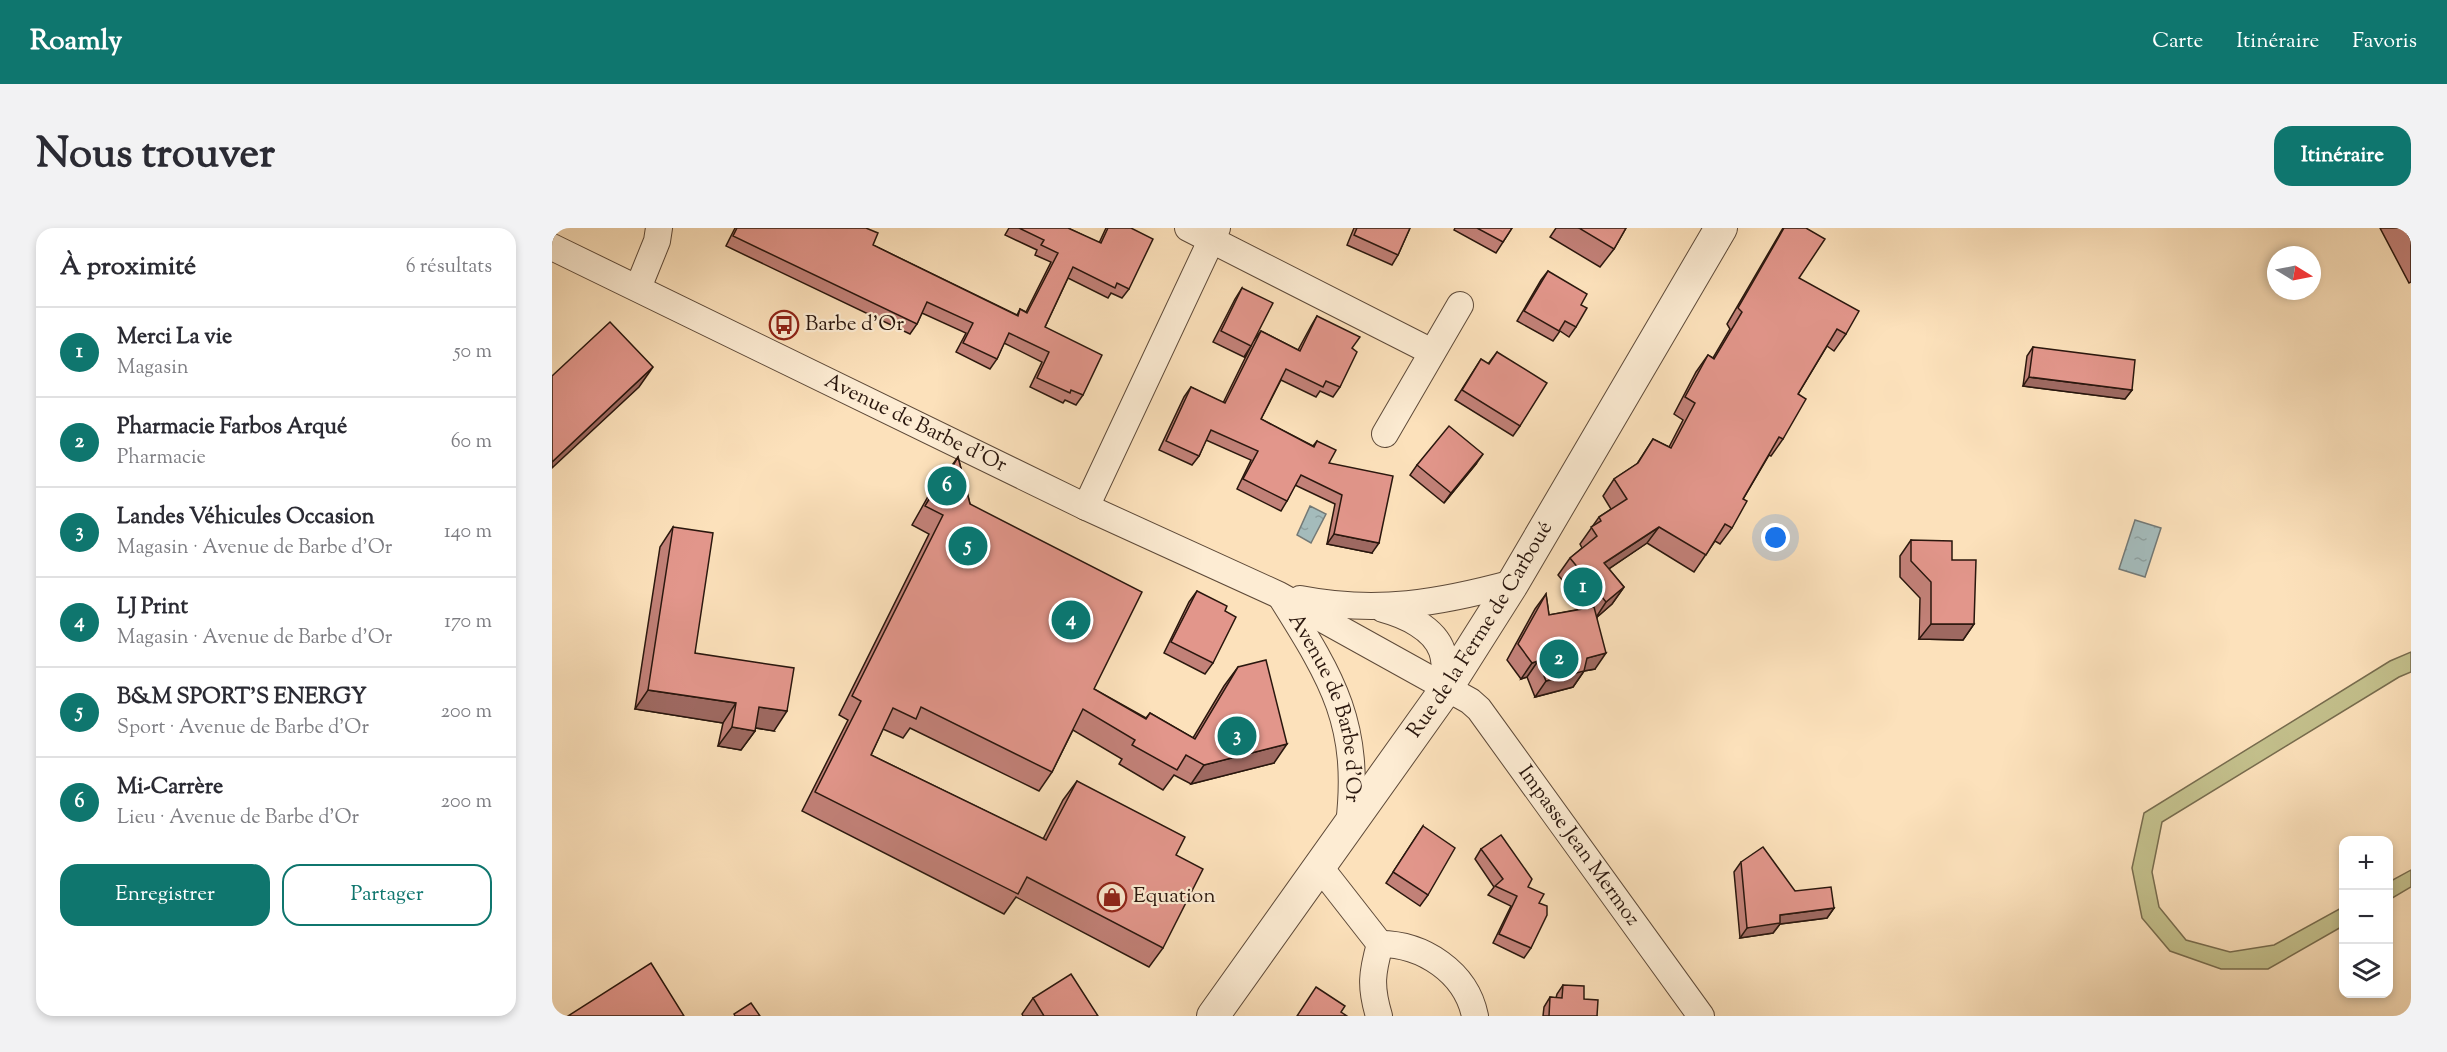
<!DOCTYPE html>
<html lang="fr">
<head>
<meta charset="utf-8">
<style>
	:root { --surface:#fff; --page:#f2f2f3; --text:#2b2b33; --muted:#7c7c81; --line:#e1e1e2; --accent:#0f766e }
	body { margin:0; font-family:"Sorts Mill Goudy",serif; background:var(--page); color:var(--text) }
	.controls { position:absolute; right:18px; bottom:18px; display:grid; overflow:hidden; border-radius:12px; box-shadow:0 3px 9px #0003 }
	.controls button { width:54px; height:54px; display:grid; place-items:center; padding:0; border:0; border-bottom:2px solid var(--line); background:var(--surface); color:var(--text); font:30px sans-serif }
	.compass { position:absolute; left:1715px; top:18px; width:54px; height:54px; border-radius:50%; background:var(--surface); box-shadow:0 3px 9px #0003; rotate:100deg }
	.you { position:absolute; left:1224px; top:310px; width:21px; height:21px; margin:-15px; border:4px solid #fff; border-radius:50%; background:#1a73e8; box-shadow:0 0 0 9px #1a73e833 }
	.badge { display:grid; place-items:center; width:39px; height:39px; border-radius:50%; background:var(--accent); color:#fff; font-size:20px; font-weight:700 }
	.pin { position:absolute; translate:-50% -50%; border:3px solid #fff; box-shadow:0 2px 6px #0006 }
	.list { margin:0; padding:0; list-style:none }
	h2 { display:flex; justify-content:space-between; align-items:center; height:78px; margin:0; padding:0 24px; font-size:26px }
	h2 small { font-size:20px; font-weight:400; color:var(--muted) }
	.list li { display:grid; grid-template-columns:39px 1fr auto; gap:18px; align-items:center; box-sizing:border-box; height:90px; padding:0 24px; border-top:2px solid var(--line) }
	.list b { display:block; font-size:22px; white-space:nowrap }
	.list p { margin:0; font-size:20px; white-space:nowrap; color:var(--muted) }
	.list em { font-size:20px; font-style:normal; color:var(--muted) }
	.actions { display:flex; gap:12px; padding:18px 24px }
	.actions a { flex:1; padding:14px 0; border:2px solid var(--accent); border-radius:18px; text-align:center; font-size:21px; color:var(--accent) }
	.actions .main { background:var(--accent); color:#fff }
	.icon { flex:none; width:33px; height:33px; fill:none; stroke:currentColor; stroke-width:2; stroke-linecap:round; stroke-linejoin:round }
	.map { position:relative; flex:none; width:1859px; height:788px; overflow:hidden; border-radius:18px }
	header { display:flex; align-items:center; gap:36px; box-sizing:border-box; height:84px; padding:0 30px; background:var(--accent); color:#fff }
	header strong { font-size:28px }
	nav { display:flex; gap:33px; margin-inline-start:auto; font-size:21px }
	.intro { display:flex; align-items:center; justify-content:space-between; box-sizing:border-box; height:144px; padding:0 36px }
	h1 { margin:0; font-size:42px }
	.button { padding:15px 27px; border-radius:18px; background:var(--accent); color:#fff; font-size:21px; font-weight:700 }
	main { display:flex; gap:36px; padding:0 36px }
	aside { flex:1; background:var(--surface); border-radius:18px; box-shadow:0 3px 9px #0003 }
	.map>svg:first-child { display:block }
</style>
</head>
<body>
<header>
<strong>Roamly</strong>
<nav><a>Carte</a><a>Itinéraire</a><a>Favoris</a></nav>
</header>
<div class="intro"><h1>Nous trouver</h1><a class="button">Itinéraire</a></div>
<main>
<aside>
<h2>À proximité<small>6 résultats</small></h2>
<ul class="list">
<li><span class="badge">1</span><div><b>Merci La vie</b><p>Magasin</p></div><em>50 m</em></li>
<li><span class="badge">2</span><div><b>Pharmacie Farbos Arqué</b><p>Pharmacie</p></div><em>60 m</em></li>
<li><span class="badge">3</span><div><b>Landes Véhicules Occasion</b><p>Magasin · Avenue de Barbe d'Or</p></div><em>140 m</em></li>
<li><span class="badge">4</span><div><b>LJ Print</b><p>Magasin · Avenue de Barbe d'Or</p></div><em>170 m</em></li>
<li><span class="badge">5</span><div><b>B&amp;M SPORT'S ENERGY</b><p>Sport · Avenue de Barbe d'Or</p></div><em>200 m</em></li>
<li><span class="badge">6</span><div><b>Mi-Carrère</b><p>Lieu · Avenue de Barbe d'Or</p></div><em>200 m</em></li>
</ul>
<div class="actions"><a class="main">Enregistrer</a><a>Partager</a></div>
</aside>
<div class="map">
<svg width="1859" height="788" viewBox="0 0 1859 788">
	<defs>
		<pattern id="water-ripples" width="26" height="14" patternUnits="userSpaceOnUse" patternTransform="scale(1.5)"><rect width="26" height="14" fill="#a4bbbb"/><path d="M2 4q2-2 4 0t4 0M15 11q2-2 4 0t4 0" fill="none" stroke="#8da0a0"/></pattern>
	</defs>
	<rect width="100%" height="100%" fill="#fce1bb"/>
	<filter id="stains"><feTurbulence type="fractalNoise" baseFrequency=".00333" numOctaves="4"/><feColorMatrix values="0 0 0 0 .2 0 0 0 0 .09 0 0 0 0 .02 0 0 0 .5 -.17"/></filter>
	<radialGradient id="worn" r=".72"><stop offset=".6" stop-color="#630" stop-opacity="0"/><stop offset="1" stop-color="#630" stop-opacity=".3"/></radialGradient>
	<g fill="#c4c18d" stroke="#776c4e" stroke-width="1.5">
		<polygon points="1859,424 1859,444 1847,449 1610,594 1600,644 1607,679 1634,712 1678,724 1722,717 1791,679 1791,698 1716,741 1669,741 1618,723 1590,690 1580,640 1592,585 1838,433"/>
		<polygon points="1859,642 1859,659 1837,672 1837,654"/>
	</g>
	<g fill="url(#water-ripples)" stroke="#737976" stroke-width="1.5">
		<polygon points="758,278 774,286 759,315 745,307"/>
		<polygon points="1583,292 1609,300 1593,349 1567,341"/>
	</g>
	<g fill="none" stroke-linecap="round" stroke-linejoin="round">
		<g stroke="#5e4a39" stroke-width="28">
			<g id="minor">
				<polyline points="636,0 880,124"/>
				<path id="s1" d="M0 19 534 279 727 367 918 473 927 481 1149 788"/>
				<polyline points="86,60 105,13 107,0"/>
				<polyline points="833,206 908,77"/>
				<polyline points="534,279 665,0"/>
				<path id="s2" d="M729 369C781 452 809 496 797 597"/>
				<path d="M748 371C825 386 887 375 961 355"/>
				<path d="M831 381C853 387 882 400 890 423 894 434 893 449 894 461"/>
				<polyline points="767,638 828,716"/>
				<path d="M828 716C871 716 914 744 923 788"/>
				<path d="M827 788C818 758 820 745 828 716"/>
			</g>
		</g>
		<g stroke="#5e4a39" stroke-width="34">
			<g id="tertiary">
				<path id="s3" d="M661 788 894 461 961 355 1169 0"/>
			</g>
		</g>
		<use href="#minor" stroke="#fdecd3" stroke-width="26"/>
		<use href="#tertiary" stroke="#fdecd3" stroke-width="32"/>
	</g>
	<g fill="#c28178" stroke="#2a170e" stroke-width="1.5">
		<polygon points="183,0 314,0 321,17 465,87 468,81 474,84 499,34 483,27 485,22 453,7 457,0 516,0 547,15 554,0 579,0 577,61 570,70 559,65 556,70 516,50 493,99 531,167 524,177 513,172 511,175 478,159 490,134 452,115 445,131 438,141 404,124 414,105 370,85 365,96 358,106 174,18"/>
		<polygon points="802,0 858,0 846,27 840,37 795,17"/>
		<polygon points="903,0 960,0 944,25 902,2"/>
		<polygon points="1004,0 1074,0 1062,21 1048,39 998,9"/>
		<polygon points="1231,0 1254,0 1247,50 1294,106 1282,123 1275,118 1246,166 1231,211 1219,228 1217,227 1191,271 1180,300 1168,316 1163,313 1142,344 1095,315 1057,341 1072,359 1060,376 1045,389 1043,441 1032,443 1021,459 983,469 975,449 969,451 955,432 983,381 994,366 997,387 1034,380 1006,347 1018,330 1030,320 1028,316 1047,289 1059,281 1051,268 1062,251 1085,236 1101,211 1117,219 1131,192 1122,186 1144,144 1156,127 1161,130 1178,101 1175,96"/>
		<polygon points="1828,0 1859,0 1859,54 1857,55"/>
		<polygon points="996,43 1029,77 1024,99 1017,109 1008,103 1001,113 965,93 989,52"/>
		<polygon points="690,60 702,112 709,103 746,122 759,98 765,88 800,120 788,159 781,169 768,163 764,169 729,152 709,191 761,218 765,213 820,325 775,316 783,276 743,257 735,273 729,283 685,261 699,232 654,212 647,228 640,237 607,222 632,169 639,159 671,175 699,118 692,129 661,114 683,71"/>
		<polygon points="1481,119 1580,162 1573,171 1471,158 1475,128"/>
		<polygon points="945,124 968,198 961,208 903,172 929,131 936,136"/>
		<polygon points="406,229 418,276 542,461 594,490 598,485 641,510 672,458 686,439 722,535 639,556 622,547 611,562 567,536 570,531 521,502 500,544 487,563 358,500 351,510 331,501 319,527 491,611 511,572 525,553 624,627 611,720 597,739 464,669 452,686 250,583 296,492 287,487 377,306 360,297 378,265 392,246 393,247"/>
		<polygon points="924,236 892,275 858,247 865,237"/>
		<polygon points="121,299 143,425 222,503 203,500 203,503 189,522 166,518 171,495 83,481 108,319"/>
		<polygon points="1359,312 1400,332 1422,396 1411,412 1367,411 1368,370 1348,349 1348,328"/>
		<polygon points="645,363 673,383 661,435 653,446 612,425 637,374"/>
		<polygon points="871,598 876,667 868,678 834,655"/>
		<polygon points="929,621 976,659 987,675 979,720 972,730 941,715 959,678 936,667 942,659 923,631"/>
		<polygon points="1189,634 1243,663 1282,680 1275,690 1228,696 1221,705 1188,710 1182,644"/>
		<polygon points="1011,757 1032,771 1045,788 991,788 992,779 998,769 1004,770 1005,766"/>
		<polygon points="481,770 546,788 471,788 470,786"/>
	</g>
	<g fill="#9e6961" stroke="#2a170e" stroke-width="1.5">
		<polygon points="101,139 87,159 0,240 0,234"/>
		<polygon points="1477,149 1580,162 1573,171 1471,158"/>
		<polygon points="931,226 924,236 892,275 899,265"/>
		<polygon points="1107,299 1095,315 1040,352 1052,335"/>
		<polygon points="782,306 827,315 820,325 775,316"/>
		<polygon points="1072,359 1060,376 1043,391 1054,374"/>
		<polygon points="1379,396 1422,396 1411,412 1367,411"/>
		<polygon points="1054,425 1043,441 1032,443 1021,459 983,469 994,453 1035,430"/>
		<polygon points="986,433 975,449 969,451 980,435"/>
		<polygon points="96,462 184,475 171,495 83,481"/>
		<polygon points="207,479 235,483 222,503 193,498"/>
		<polygon points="180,499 203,503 189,522 166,518"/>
		<polygon points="735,516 722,535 639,556 652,537"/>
		<polygon points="1282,680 1275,690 1228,696 1221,705 1188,710 1195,700 1228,687"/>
	</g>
	<g fill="#e2968b" stroke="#2a170e" stroke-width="1.5">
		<polygon points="185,0 314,0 326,5 321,17 466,88 468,81 475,85 506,25 489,17 492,12 467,0 516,0 549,15 556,0 579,0 601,11 577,61 565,55 563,60 521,39 493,99 550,127 531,167 519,162 518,165 485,150 497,124 457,105 445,131 411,115 421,95 375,74 365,96 181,8"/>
		<polygon points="805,0 858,0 846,27 802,7"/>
		<polygon points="925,0 960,0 951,14"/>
		<polygon points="1027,0 1074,0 1062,21"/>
		<polygon points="1232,0 1254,0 1273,11 1247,50 1307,83 1294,106 1285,101 1246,166 1254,171 1231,211 1227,209 1191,271 1195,273 1180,300 1173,296 1154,327 1107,299 1052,335 1072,359 1054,374 1018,330 1045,308 1039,299 1049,293 1047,289 1075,271 1062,251 1086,235 1101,211 1119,220 1143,175 1133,169 1156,127 1162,131 1190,84 1186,80"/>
		<polygon points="1852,0 1859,0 1859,12"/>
		<polygon points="996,43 1035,66 1029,77 1035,80 1024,99 1013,93 1007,103 972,83"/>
		<polygon points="690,60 721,75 699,118 669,103"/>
		<polygon points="765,88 808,109 800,120 805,124 788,159 774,153 771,159 734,141 709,191 762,219 765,213 784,222 777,235 841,248 827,315 782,306 790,267 749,247 735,273 691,251 706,223 659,202 647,228 614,213 639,159 673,175 709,103 748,123"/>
		<polygon points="58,94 101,139 0,234 0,148"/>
		<polygon points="1481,119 1583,132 1580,162 1477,149"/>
		<polygon points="945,124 995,155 968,198 910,162 929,131 937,136"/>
		<polygon points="897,198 931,226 899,265 865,237"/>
		<polygon points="406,229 418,276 590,364 542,461 594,491 598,485 643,511 686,439 714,432 735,516 652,537 634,527 625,542 580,517 583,512 531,481 500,544 369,479 364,491 341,480 319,527 494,612 525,553 633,609 624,627 651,641 611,720 475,649 466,666 263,564 309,473 300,468 391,287 373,278 392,246 395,248"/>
		<polygon points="121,299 161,305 143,425 242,440 235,483 207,479 203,503 180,499 184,475 96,462"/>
		<polygon points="1359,312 1400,313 1400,332 1424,332 1422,396 1379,396 1379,354 1359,333"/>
		<polygon points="645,363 675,378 673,383 684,389 661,435 619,414"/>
		<polygon points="994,366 997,387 1042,379 1054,425 1035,430 1032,443 994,453 986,433 980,435 966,416"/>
		<polygon points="871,598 903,620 876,667 841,644"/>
		<polygon points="949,607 980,651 976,659 992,666 987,675 995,678 995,687 979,720 947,706 965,668 943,658 951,651 929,621"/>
		<polygon points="1211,619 1243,663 1279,659 1282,680 1228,687 1228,695 1195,700 1189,634"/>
		<polygon points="99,735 132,788 16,788"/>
		<polygon points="519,746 546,788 492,788 481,770"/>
		<polygon points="1011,757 1032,758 1032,771 1046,772 1045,788 997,788 998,769 1010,770"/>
		<polygon points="764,759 793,778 789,784 795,788 745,788"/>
		<polygon points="199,775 208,788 183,788 182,786"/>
	</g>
	<defs>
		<g id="bus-ring" transform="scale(1.5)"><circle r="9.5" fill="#fdecd3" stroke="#8f2418" stroke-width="1.5"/><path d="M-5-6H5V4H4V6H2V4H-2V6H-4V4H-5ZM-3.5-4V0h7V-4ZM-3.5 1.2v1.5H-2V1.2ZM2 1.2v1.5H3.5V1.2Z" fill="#8f2418"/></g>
		<g id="shop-ring" transform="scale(1.5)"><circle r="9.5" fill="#fdecd3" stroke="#8f2418" stroke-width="1.5"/><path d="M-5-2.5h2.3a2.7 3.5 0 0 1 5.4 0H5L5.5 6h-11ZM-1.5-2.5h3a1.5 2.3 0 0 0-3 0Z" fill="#8f2418"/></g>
	</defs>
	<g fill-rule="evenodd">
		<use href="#bus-ring" x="232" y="97"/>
		<use href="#shop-ring" x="560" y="669"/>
	</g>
	<g text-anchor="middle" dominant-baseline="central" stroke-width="4.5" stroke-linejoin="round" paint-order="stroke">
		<g font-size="21" fill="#2a170e" stroke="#fdecd3" text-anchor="start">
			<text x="253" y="97">Barbe d'Or</text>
			<text x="581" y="669">Equation</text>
		</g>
		<g font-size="21" fill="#2a170e" stroke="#fdecd3">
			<text stroke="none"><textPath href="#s1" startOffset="404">Avenue de Barbe d'Or</textPath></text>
			<text stroke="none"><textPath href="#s3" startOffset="470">Rue de la Ferme de Carboué</textPath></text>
			<text stroke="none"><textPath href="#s2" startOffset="122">Avenue de Barbe d'Or</textPath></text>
			<text stroke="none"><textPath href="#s1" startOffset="1206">Impasse Jean Mermoz</textPath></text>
		</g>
	</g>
	<rect width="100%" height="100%" filter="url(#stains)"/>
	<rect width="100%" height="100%" fill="url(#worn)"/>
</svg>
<div class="controls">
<button>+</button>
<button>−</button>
<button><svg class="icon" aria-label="layers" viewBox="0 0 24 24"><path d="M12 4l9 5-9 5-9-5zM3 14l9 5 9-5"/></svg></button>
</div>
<svg class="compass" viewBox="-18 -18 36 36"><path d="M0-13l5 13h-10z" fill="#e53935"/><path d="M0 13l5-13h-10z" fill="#7c7c81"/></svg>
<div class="you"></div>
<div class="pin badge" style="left:1031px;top:359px">1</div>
<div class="pin badge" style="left:1007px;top:431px">2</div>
<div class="pin badge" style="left:685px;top:508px">3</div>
<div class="pin badge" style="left:519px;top:392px">4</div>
<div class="pin badge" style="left:416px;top:318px">5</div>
<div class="pin badge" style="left:395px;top:258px">6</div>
</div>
</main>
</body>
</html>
